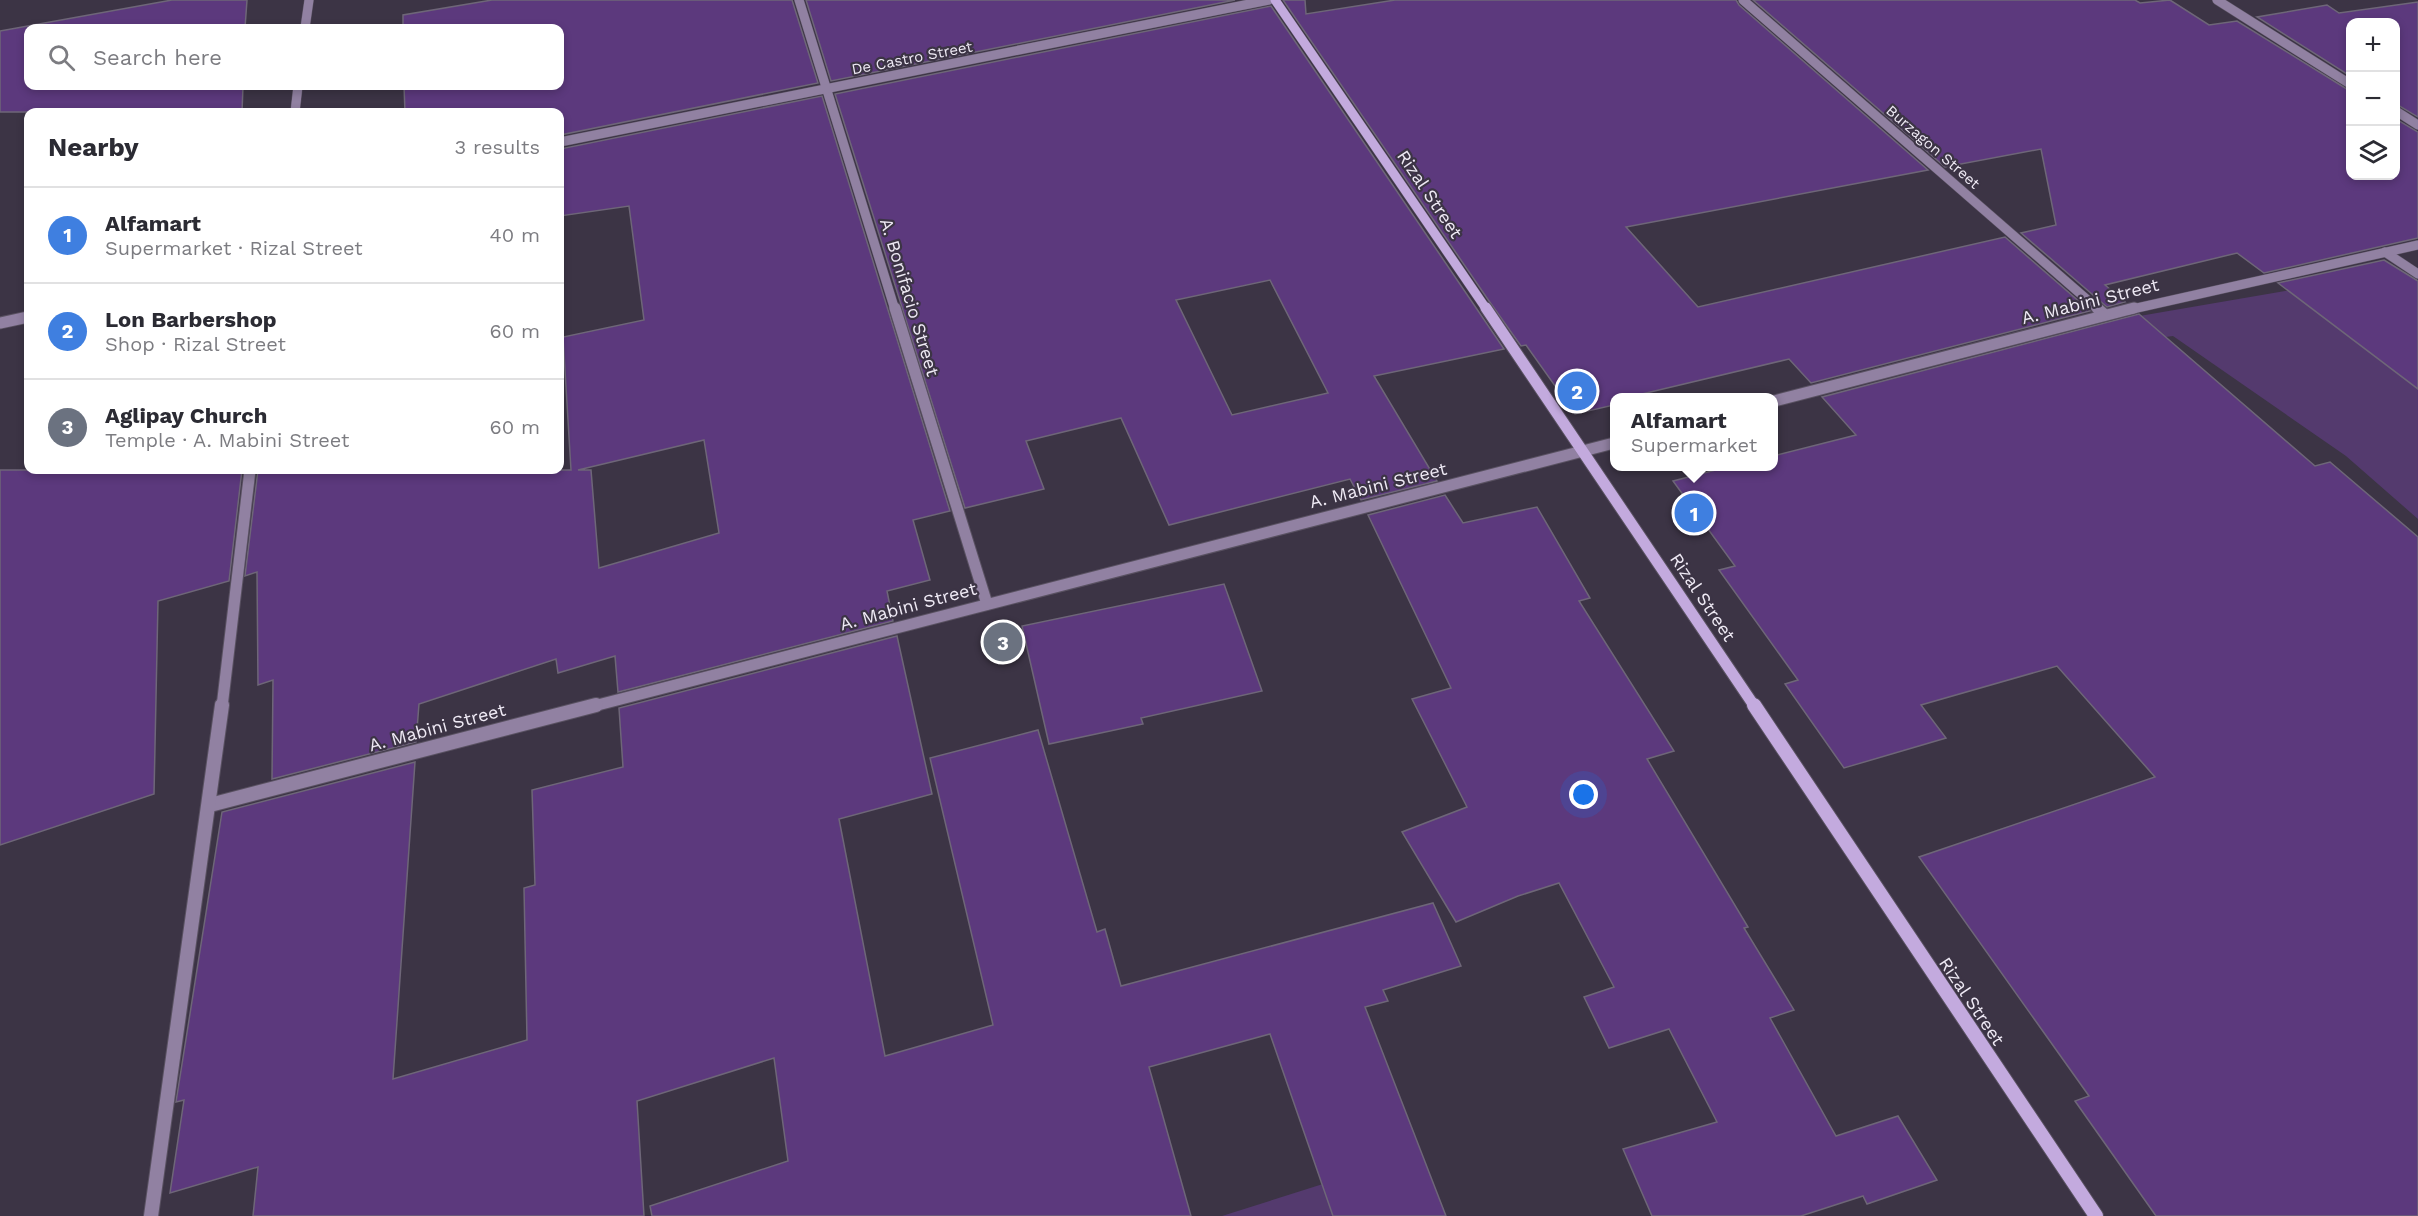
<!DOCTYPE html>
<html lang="en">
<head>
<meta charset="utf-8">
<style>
	:root { --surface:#fff; --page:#f2f2f3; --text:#2b2b33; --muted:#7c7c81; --line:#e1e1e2; --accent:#726287 }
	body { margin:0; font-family:"Work Sans",sans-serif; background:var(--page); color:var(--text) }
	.controls { position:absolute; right:18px; top:18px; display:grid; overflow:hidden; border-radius:12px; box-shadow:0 3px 9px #0003 }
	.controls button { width:54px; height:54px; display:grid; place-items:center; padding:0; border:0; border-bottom:2px solid var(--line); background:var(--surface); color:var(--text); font:30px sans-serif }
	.you { position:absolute; left:1584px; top:795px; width:21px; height:21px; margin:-15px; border:4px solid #fff; border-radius:50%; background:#1a73e8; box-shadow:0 0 0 9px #1a73e833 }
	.badge { display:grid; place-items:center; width:39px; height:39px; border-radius:50%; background:var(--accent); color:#fff; font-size:20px; font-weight:700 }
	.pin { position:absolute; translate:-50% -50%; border:3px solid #fff; box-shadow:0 2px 6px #0006 }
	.popup { position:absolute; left:1610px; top:393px; width:168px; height:78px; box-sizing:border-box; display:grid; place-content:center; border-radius:12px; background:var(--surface); filter:drop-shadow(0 2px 4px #0005); font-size:20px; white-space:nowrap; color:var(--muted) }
	.popup b { font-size:22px; color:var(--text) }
	.popup::after { content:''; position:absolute; left:50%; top:100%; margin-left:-12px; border:12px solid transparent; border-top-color:var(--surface) }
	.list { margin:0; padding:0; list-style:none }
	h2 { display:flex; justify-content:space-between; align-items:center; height:78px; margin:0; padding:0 24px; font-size:26px }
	h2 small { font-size:20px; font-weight:400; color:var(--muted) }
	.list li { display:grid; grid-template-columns:39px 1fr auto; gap:18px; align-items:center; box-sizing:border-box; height:96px; padding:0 24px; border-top:2px solid var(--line) }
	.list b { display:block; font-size:22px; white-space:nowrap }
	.list p { margin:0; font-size:20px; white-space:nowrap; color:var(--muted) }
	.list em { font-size:20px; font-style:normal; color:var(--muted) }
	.icon { flex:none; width:33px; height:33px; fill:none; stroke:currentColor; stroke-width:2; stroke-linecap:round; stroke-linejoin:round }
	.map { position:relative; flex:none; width:2418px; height:1216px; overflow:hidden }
	.search { position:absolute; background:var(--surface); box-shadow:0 3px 9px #0003; left:24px; top:24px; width:540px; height:66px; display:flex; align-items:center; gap:15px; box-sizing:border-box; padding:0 21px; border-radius:12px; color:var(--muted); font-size:22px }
	.panel { position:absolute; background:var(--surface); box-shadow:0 3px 9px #0003; left:24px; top:108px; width:540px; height:366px; border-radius:12px }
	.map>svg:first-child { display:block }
</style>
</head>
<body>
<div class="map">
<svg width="2418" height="1216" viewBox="0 0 2418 1216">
	<rect width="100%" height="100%" fill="#3c3445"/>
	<g fill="#543a6e">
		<polygon points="2296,289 2418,376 2418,519 2346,456 2173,336 2142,340 2122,319"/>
		<polygon points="1345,1177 1363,1216 1222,1216"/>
	</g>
	<g fill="#5c397d" stroke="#6e6678" stroke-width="1.5" fill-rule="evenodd">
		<polygon points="172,0 247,0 245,28 28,28 28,86 243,86 242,112 0,112 0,31"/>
		<polygon points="492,0 792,0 818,83 560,135 560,112 405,112 404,86 560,86 560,28 403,28 403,15"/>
		<polygon points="806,0 1235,0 831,81"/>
		<polygon points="1283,0 1305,0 1306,14 1395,0 1736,0 1739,5 1928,170 1626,227 1698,307 2005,237 2090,311 1811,383 1789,359 1642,394 1644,398 1614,398 1614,405 1575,414 1526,345 1521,346 1489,301"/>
		<polygon points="1753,0 2135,0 2140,3 2170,0 2209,25 2237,21 2350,91 2350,176 2396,176 2396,119 2418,132 2418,238 2264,273 2237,253 2105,285 2125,302 2107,307 2021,233 2056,225 2041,149 1945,167"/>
		<polygon points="2418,2 2418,117 2396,104 2396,22 2350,22 2350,76 2257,17 2327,5 2339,13"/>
		<path d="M1271 6 1504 349 1374 376 1437 481 1361 500 1350 479 1169 525 1121 418 1026 441 1044 489 965 508 835 94ZM1270 280 1328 393 1232 415 1176 300Z"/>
		<path d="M822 96 950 511 913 520 930 580 887 591 893 621 618 692 615 656 558 673 556 659 419 704 416 742 272 779 273 680 258 685 257 572 245 576 258 470H571L563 337 644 320 629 206 560 216V149ZM704 440 719 533 599 568 591 470H578Z"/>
		<polygon points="2384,260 2418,281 2418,389 2278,283"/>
		<polygon points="2139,314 2315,466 2330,462 2418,537 2418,1216 2156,1216 2075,1101 2089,1096 1919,857 2155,777 2057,666 1921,705 1946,738 1844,768 1785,684 1798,680 1719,570 1735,566 1673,481 1731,466 1773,466 1773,456 1856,435 1822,397"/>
		<polygon points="0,470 242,470 229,581 158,601 154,794 0,845"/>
		<polygon points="1445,495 1463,523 1537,507 1590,598 1579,601 1674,751 1647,759 1748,927 1744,928 1794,1010 1770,1018 1836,1136 1898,1116 1937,1180 1867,1204 1863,1196 1801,1216 1652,1216 1623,1149 1717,1122 1669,1029 1609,1048 1584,997 1614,987 1559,883 1518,896 1456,922 1402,832 1467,807 1412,699 1451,688 1368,515"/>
		<polygon points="1224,584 1262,691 1141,718 1143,724 1049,744 1022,626"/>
		<polygon points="897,636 932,794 839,819 885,1056 993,1025 930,758 1038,730 1097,932 1105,929 1121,986 1433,903 1461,966 1383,990 1388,1001 1365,1007 1446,1216 1333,1216 1270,1034 1149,1067 1191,1216 652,1216 650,1206 788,1161 774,1058 637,1101 644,1216 253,1216 258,1167 170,1193 184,1100 176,1102 222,812 415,762 393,1079 527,1040 524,888 535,885 532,790 623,767 619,708"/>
	</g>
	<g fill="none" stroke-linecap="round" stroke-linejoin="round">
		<g stroke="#595161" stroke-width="10">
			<polyline id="lane" points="2385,252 2418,274"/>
		</g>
		<g stroke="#595161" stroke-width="10">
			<g id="street-far2">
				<polyline points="799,0 895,310"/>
				<polyline points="1743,0 2099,310"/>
				<polyline points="2217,0 2350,84"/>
				<polyline points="305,28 309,0"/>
				<polyline points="2396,111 2418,125"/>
				<polyline points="295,112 298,86"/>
				<polyline points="560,142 1269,0"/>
				<polyline points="2128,310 2418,245"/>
			</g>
		</g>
		<g stroke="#595161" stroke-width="13">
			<g id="street-far1">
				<polyline points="895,308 987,604"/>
				<polyline points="2097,308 2105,315"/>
				<polyline points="0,323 28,317"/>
				<polyline points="1774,401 2134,308"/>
				<polyline points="222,707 250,470"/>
				<polyline points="590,707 1614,443"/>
			</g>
		</g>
		<g stroke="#595161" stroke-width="16">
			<g id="street">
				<polyline points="210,805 596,705"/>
				<polyline points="151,1216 222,705"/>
			</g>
		</g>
		<g stroke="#595161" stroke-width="10">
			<polyline id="secondary-far2" points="1275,0 1487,310"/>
		</g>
		<g stroke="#595161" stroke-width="13">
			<polyline id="secondary-far1" points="1486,308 1755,707"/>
		</g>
		<g stroke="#595161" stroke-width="16">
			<polyline id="secondary" points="1754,705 2096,1216"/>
		</g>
		<use href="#lane" stroke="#9181a2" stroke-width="9"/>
		<use href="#street-far2" stroke="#9181a2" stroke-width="9"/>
		<use href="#street-far1" stroke="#9181a2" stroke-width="11"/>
		<use href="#street" stroke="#9181a2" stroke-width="14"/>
		<use href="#secondary-far2" stroke="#c3aade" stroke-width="9"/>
		<use href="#secondary-far1" stroke="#c3aade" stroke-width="11"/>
		<use href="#secondary" stroke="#c3aade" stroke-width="14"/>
	</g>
	<g text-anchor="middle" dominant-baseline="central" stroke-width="4.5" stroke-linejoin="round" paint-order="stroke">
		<g font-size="15" fill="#efeaf5" stroke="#3c3445">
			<text transform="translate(912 58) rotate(-11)">De Castro Street</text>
			<text transform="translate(1933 147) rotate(41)">Burzagon Street</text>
		</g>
		<g font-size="18" fill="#efeaf5" stroke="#3c3445">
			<text transform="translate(1430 194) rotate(56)">Rizal Street</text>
			<text transform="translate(910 297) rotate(73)">A. Bonifacio Street</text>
			<text transform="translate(2090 301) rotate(-14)">A. Mabini Street</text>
			<text transform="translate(1378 485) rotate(-14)">A. Mabini Street</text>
			<text transform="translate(1703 597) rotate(56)">Rizal Street</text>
			<text transform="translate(908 606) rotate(-15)">A. Mabini Street</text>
			<text transform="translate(437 727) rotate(-15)">A. Mabini Street</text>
			<text transform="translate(1972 1001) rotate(56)">Rizal Street</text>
		</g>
	</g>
</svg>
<div class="controls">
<button>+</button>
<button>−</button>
<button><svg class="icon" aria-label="layers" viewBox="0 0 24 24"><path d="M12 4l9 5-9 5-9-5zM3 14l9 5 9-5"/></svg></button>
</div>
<div class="you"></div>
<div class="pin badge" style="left:1694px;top:513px;background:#3f7fe0">1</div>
<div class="popup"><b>Alfamart</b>Supermarket</div>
<div class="pin badge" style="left:1577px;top:391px;background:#3f7fe0">2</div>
<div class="pin badge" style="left:1003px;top:642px;background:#6b7280">3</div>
<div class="search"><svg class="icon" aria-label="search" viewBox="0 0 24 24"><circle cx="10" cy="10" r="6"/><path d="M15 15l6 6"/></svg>Search here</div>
<section class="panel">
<h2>Nearby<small>3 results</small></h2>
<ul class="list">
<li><span class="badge" style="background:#3f7fe0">1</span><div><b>Alfamart</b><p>Supermarket · Rizal Street</p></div><em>40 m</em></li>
<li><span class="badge" style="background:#3f7fe0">2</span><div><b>Lon Barbershop</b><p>Shop · Rizal Street</p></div><em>60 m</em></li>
<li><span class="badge" style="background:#6b7280">3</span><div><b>Aglipay Church</b><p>Temple · A. Mabini Street</p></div><em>60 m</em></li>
</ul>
</section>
</div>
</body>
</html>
